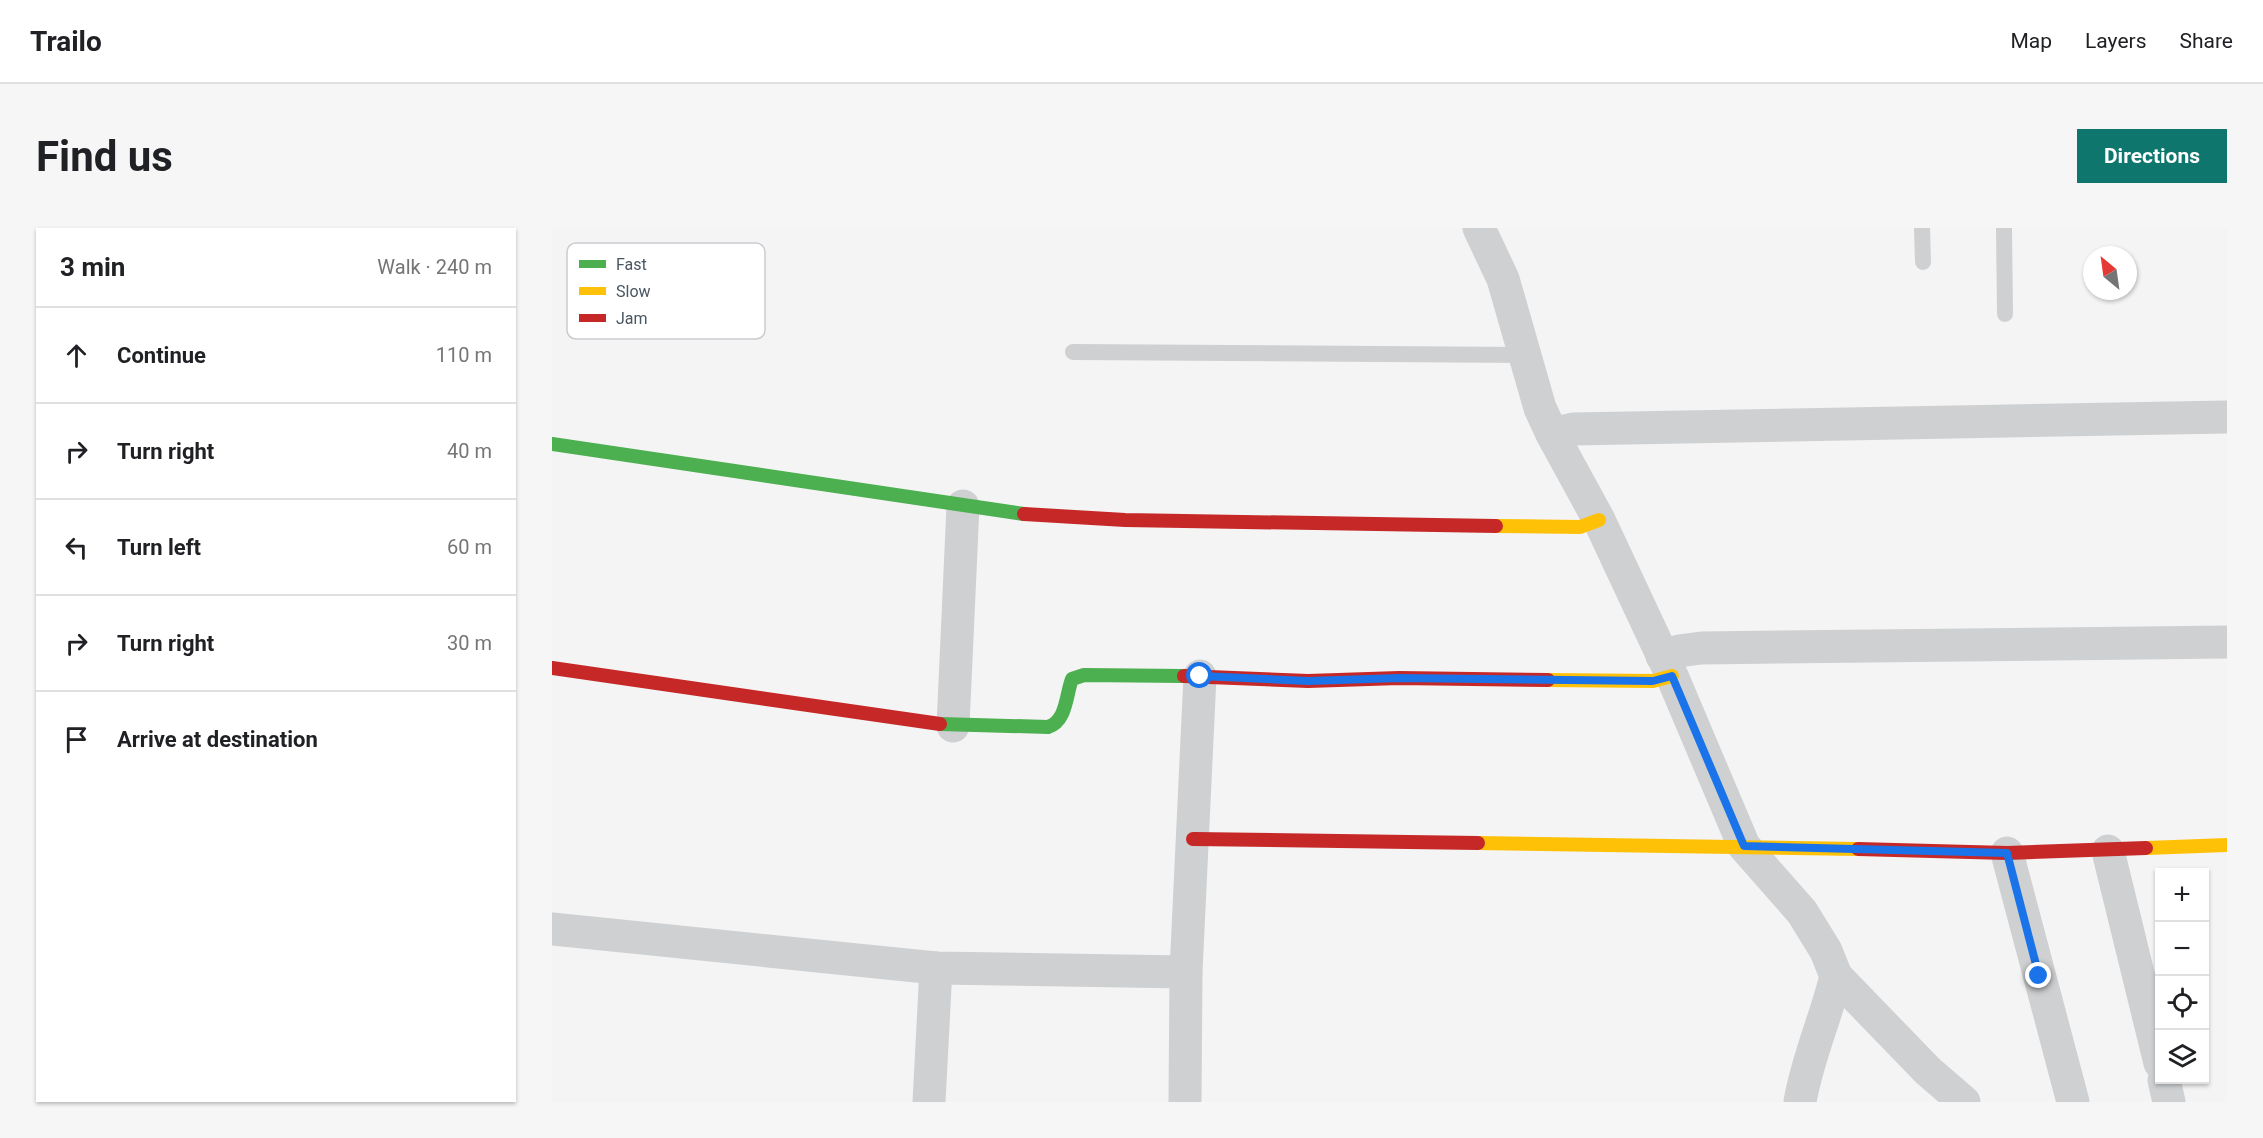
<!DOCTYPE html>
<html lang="en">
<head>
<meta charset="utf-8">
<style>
	:root { --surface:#fff; --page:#f6f6f6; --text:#202124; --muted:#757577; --line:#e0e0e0; --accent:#0f766e }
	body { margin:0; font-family:Roboto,sans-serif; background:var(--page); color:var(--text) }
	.controls { position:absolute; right:18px; bottom:18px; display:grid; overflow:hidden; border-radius:0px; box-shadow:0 2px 4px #0004 }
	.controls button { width:54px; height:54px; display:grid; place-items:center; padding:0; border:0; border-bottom:2px solid var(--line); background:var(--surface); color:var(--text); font:30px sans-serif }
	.compass { position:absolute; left:1531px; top:18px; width:54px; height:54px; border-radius:50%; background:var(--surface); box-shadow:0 2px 4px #0004; rotate:331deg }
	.stop { position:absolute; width:18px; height:18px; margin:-14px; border:4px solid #1a73e8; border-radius:50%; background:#fff }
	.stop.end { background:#1a73e8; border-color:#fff; box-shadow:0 2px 6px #0008 }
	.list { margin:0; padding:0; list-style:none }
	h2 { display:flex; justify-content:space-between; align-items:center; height:78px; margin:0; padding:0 24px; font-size:26px }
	h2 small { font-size:20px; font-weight:400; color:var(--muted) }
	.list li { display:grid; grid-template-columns:39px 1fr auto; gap:18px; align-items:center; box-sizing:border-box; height:96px; padding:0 24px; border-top:2px solid var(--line) }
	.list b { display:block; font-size:22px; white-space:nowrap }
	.list em { font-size:20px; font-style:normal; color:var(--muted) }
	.icon { flex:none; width:33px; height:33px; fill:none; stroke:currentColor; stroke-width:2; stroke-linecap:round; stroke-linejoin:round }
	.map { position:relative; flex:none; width:1675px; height:874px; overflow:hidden; border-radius:0px }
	header { display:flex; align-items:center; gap:36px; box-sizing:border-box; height:84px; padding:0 30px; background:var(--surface); border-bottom:2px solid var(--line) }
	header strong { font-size:28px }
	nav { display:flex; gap:33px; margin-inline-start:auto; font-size:21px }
	.intro { display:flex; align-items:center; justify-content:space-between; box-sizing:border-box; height:144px; padding:0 36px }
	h1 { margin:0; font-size:42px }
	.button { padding:15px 27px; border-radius:0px; background:var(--accent); color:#fff; font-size:21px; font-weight:700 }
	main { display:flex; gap:36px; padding:0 36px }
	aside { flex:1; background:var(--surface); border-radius:0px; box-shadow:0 2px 4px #0004 }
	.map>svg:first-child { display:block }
</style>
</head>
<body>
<header>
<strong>Trailo</strong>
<nav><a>Map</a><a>Layers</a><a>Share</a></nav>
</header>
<div class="intro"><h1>Find us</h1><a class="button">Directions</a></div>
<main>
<aside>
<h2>3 min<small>Walk · 240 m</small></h2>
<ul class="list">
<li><svg class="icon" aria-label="ahead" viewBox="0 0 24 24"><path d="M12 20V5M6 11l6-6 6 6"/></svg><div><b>Continue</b></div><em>110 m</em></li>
<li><svg class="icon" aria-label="right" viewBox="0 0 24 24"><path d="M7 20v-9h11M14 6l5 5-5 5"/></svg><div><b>Turn right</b></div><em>40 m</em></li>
<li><svg class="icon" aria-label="left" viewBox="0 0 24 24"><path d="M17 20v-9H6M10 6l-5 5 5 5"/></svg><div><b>Turn left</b></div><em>60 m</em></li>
<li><svg class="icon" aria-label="right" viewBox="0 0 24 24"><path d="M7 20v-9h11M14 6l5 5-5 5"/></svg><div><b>Turn right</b></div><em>30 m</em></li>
<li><svg class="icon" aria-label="arrive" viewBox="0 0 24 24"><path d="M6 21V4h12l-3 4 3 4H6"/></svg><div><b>Arrive at destination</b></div></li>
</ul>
</aside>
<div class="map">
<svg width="1675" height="874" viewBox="0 0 1675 874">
	<rect width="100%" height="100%" fill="#f4f4f4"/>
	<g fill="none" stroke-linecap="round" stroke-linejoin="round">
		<g stroke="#ced0d2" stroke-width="16">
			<polyline points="1370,0 1371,34"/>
			<polyline points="1452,0 1453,86"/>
			<polyline points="521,124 974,127"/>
		</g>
		<g stroke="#ced0d2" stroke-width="33">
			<polyline points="927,0 951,51 988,180 1000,206 1047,292 1120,448 1192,618 1250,684 1274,723 1284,748 1376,843 1412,874"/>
			<polyline points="1000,206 1021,201 1675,189"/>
			<polyline points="1110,428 1127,423 1149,420 1675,414"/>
			<polyline points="401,498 411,278"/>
			<polyline points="1556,623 1608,835"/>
			<polyline points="1455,625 1521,874"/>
			<polyline points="0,701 384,740 634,744"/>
			<polyline points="1612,852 1617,874"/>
			<polyline points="377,874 384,740"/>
			<polyline points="633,874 634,744 648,448"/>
			<path d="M1248 874C1255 831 1274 790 1284 748"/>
		</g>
		<g stroke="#4caf50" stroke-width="14">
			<polyline points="0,216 472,286"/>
			<path d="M388 496 496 499C515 493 514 466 520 451L532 447 632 448"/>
		</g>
		<g stroke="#ffc107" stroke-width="14">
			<polyline points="944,298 1028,299 1047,292"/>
			<polyline points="996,452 1101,453 1120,448"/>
			<polyline points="926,615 1306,621"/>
			<polyline points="1594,620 1675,617"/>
		</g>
		<g stroke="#c62828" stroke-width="14">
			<polyline points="472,286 573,292 944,298"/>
			<polyline points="0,440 388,496"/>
			<polyline points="632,448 756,453 847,450 996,452"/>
			<polyline points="641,611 926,615"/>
			<polyline points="1306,621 1455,625 1594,620"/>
		</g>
	</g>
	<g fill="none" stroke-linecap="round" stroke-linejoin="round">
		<polyline stroke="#1a73e8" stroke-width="8" points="648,448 756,453 847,450 1101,453 1120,448 1192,618 1455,625 1487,748"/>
	</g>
	<rect x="15" y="15" width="198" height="96" rx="9" fill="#fff" stroke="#c9ccd0" stroke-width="1.5"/>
	<rect x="27" y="32" width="27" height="8" fill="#4caf50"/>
	<rect x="27" y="59" width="27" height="8" fill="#ffc107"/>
	<rect x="27" y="86" width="27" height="8" fill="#c62828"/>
	<g font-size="16" fill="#4a5661">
		<text x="64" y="42">Fast</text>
		<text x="64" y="69">Slow</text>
		<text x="64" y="96">Jam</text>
	</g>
</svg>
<div class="controls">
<button>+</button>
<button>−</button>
<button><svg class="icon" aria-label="locate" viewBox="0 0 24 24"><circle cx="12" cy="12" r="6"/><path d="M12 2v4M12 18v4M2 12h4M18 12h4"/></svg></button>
<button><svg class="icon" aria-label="layers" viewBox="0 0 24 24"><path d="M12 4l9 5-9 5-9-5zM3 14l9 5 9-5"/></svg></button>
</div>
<svg class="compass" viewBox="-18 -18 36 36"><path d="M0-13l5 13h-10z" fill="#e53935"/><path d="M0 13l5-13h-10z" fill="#757577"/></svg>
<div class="stop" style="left:648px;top:448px"></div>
<div class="stop end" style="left:1487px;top:748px"></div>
</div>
</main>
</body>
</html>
